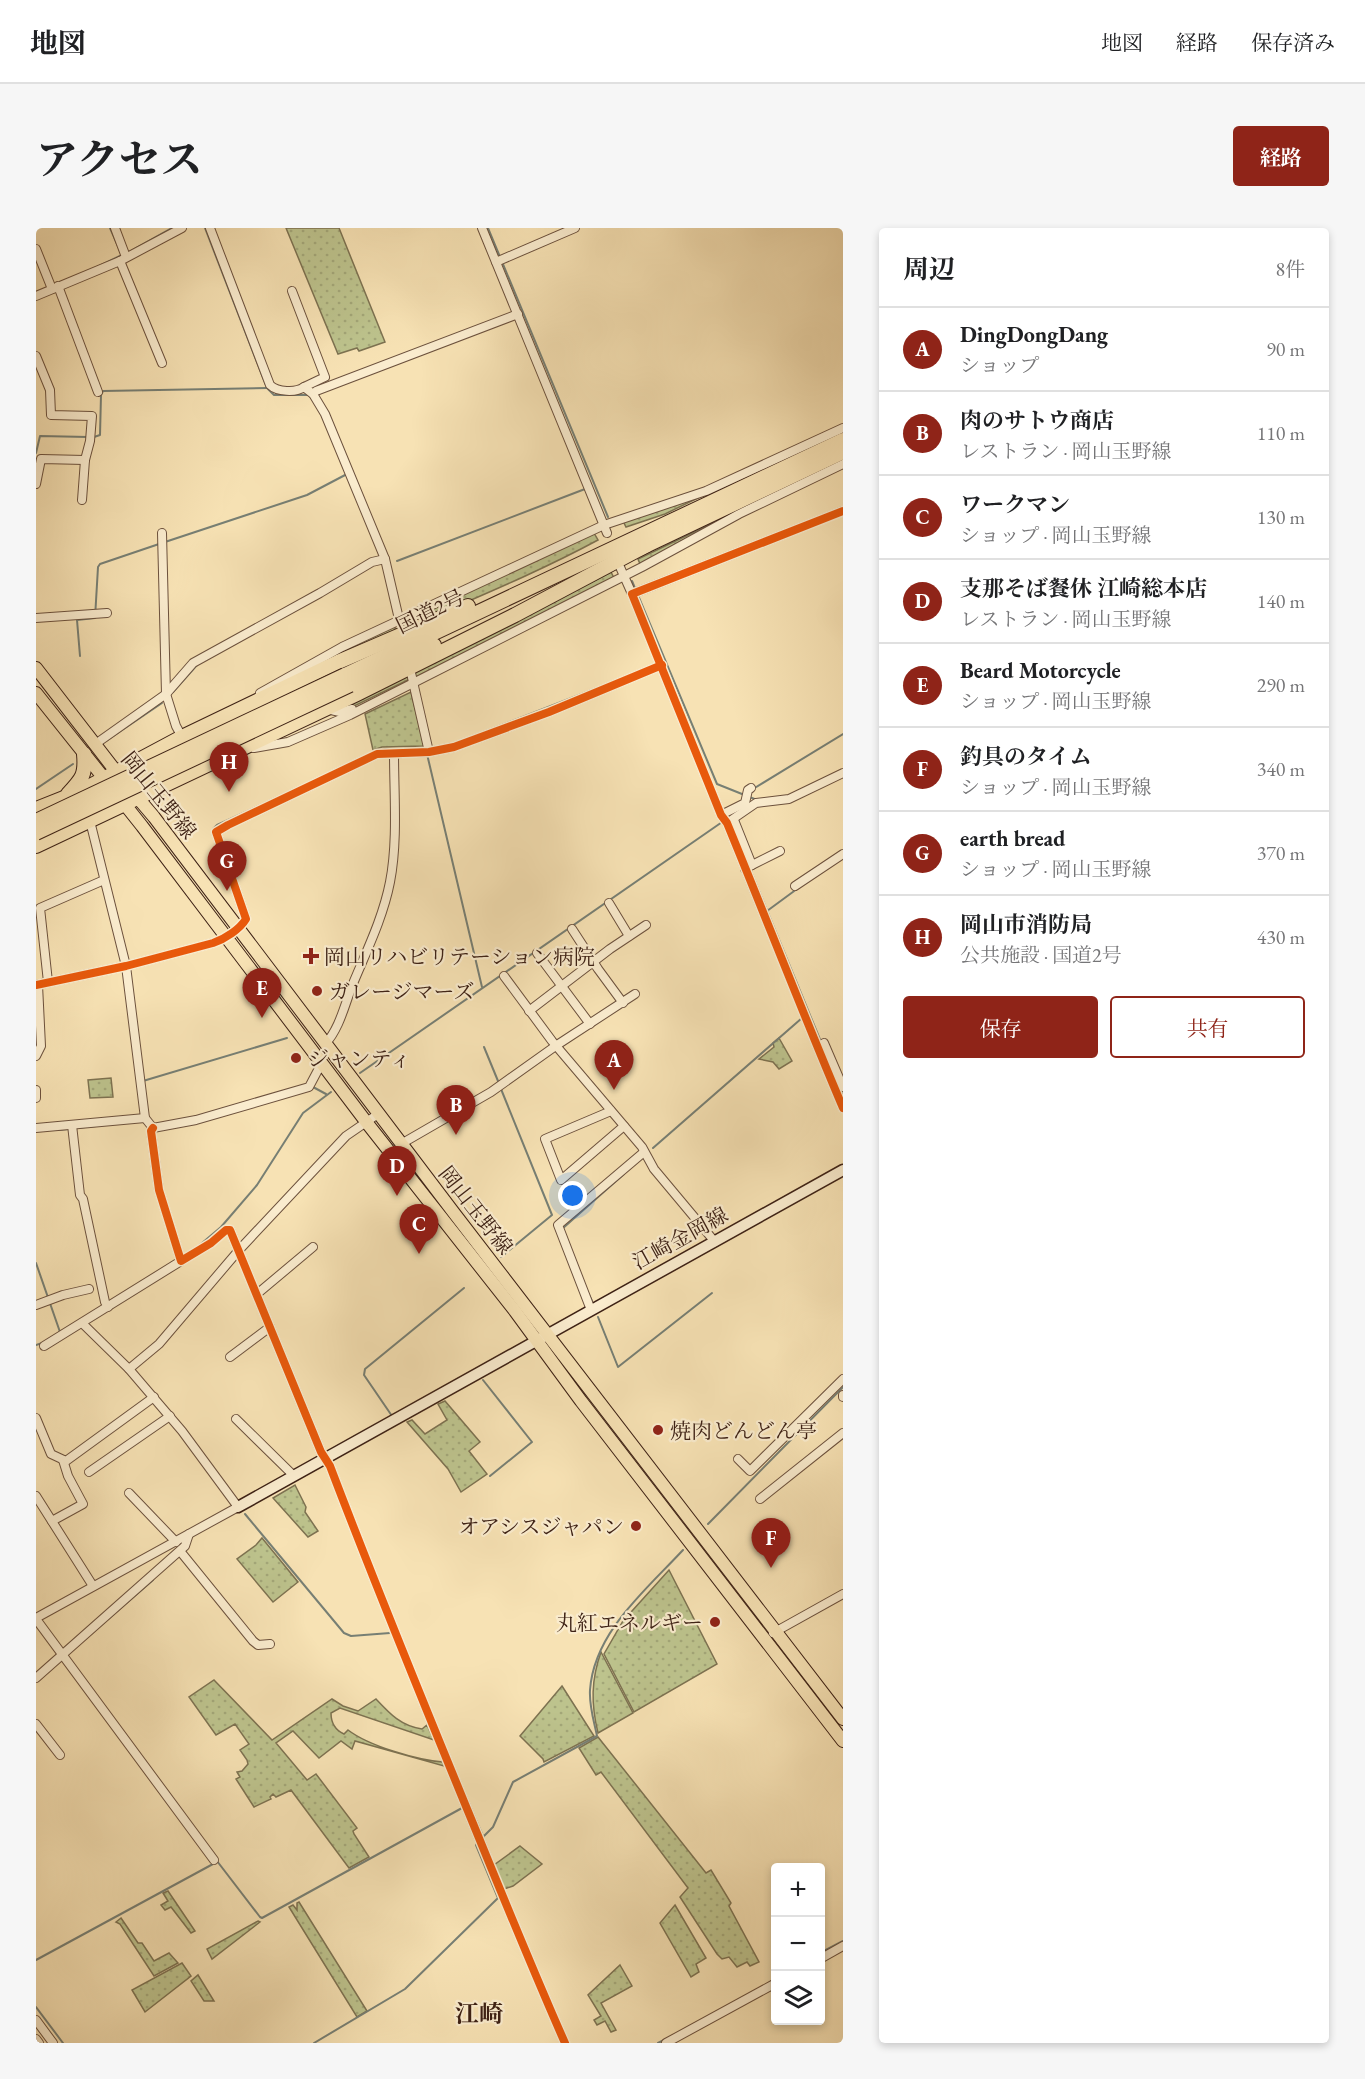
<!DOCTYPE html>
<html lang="ja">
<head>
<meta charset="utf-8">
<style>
	:root { --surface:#fff; --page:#f6f6f6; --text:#202124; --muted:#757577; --line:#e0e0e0; --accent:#8f2418 }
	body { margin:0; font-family:"EB Garamond","Noto Serif JP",serif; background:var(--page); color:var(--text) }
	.controls { position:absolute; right:18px; bottom:18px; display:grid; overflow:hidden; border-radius:6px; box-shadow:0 3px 9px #0003 }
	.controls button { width:54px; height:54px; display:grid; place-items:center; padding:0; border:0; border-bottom:2px solid var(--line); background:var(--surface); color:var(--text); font:30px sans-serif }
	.you { position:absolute; left:537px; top:968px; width:21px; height:21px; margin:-15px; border:4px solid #fff; border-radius:50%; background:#1a73e8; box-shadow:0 0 0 9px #1a73e833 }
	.badge { display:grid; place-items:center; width:39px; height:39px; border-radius:50%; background:var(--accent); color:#fff; font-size:20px; font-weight:700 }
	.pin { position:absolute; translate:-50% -50px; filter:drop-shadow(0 2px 3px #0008) }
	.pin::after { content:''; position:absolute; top:32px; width:21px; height:18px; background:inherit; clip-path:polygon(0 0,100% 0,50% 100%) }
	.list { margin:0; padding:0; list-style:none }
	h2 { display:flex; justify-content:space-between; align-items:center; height:78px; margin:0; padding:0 24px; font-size:26px }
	h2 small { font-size:20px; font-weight:400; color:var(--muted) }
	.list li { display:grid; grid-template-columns:39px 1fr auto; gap:18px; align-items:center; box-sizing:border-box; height:84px; padding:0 24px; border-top:2px solid var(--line) }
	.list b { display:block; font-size:22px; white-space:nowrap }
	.list p { margin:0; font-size:20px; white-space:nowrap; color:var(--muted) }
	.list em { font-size:20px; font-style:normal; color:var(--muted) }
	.actions { display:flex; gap:12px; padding:18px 24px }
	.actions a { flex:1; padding:14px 0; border:2px solid var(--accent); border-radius:6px; text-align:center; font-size:21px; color:var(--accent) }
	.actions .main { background:var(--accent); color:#fff }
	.icon { flex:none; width:33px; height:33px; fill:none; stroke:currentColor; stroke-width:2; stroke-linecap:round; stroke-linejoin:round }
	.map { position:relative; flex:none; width:807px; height:1815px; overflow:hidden; border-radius:6px }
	header { display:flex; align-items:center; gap:36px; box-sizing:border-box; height:84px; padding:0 30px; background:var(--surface); border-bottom:2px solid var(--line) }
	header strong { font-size:28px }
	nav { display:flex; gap:33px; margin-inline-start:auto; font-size:21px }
	.intro { display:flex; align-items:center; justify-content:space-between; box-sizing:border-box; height:144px; padding:0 36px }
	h1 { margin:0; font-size:42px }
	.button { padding:15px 27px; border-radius:6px; background:var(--accent); color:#fff; font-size:21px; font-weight:700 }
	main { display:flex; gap:36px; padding:0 36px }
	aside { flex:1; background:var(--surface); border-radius:6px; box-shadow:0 3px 9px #0003 }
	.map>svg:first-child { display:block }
</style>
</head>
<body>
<header>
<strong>地図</strong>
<nav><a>地図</a><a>経路</a><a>保存済み</a></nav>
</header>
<div class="intro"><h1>アクセス</h1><a class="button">経路</a></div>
<main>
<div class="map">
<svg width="807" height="1815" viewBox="0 0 807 1815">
	<defs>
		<pattern id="grass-dots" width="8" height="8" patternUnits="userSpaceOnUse" patternTransform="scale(1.5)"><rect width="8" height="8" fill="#bdc38d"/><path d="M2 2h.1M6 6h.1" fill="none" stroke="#a3a779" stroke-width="1.8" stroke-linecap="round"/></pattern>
	</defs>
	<rect width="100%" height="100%" fill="#f7e2b4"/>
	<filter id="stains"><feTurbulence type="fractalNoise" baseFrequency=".00333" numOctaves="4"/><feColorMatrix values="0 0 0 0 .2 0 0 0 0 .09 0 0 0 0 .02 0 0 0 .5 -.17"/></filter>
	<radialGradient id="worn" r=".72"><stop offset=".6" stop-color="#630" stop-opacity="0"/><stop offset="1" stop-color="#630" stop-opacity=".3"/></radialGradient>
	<g fill="url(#grass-dots)" stroke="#7d7251" stroke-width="1.5">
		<polygon points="250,0 303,0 349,114 323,123 321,120 302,126"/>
		<polygon points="668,267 629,286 590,299 587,293"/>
		<polygon points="677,295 679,295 604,336 602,331"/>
		<path d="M558 305 562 312C499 346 432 373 366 402V393Z"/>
		<polygon points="575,344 578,350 380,449 377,445"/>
		<polygon points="357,399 361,401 273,441 303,424"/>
		<polygon points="373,447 372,452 310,482 305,479"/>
		<polygon points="375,464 388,518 346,519 337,522 329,486"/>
		<polygon points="743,810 756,833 743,841 737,834 723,831 738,819 737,815"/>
		<polygon points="75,850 77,869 54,870 52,852"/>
		<polygon points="409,1173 444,1214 433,1223 451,1246 425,1264 412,1241 371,1194 376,1192 389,1206 411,1192 402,1176"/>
		<polygon points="259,1257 270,1279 269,1284 282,1303 272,1309 237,1270"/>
		<polygon points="226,1310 262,1354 237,1374 201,1331 220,1317"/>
		<polygon points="633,1342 681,1436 598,1484 568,1426 587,1393"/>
		<path d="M565 1424 597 1485 562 1505C555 1476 555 1452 565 1424Z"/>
		<path d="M178 1452 236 1512 296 1471 307 1478 322 1483 340 1471C354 1486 365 1498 386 1501L391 1497 398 1512 304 1480 295 1485C295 1495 299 1502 308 1506L312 1502C333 1518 381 1532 407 1534L408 1538 319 1513 316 1521 305 1513 283 1530 257 1503 240 1515 271 1552 280 1546 321 1600 317 1603 318 1606 333 1629 313 1640 255 1562 240 1569 237 1566 234 1569 235 1571 218 1579 200 1551 204 1549 201 1544 206 1543 212 1536 211 1532 204 1522 213 1516 199 1496 180 1507 153 1469Z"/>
		<polygon points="526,1458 558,1508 508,1534 507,1531 484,1508"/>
		<polygon points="562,1509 670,1645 675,1642 695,1675 693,1678 723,1734 714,1738 711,1734 701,1739 693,1729 686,1731 681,1726 644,1669 652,1660 565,1544 560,1547 543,1520"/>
		<polygon points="484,1618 506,1636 477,1658 468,1661 458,1637"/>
		<polygon points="132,1663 159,1703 155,1705 135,1679 129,1682 125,1677 132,1673 127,1665"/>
		<polygon points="263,1674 331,1783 321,1789 253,1679 257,1677 261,1682 261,1675"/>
		<polygon points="639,1677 670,1730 660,1736 663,1744 655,1749 624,1695"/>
		<polygon points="85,1690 102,1715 106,1715 118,1733 133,1725 142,1735 118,1748 84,1696 80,1694"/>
		<polygon points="222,1693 224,1694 176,1731 171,1721"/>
		<polygon points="146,1735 155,1748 109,1784 96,1762"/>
		<polygon points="584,1737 596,1758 565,1775 580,1802 575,1804 569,1793 561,1797 558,1792 565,1788 552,1767"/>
		<polygon points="162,1747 178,1773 168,1773 155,1753"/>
	</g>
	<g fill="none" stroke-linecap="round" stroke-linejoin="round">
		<g stroke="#777f74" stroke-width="2">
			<polyline points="74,0 85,25"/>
			<polyline points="169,0 231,160 238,167 272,167"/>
			<polyline points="452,0 572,289"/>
			<polyline points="91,25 136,0"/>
			<polyline points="59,40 86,27"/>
			<polyline points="58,209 64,207 65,167 67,163 231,160"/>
			<polyline points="0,225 4,208 52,209"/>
			<polyline points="129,314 271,267 311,246"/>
			<polyline points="361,333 549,261"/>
			<polyline points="596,353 681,556 721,572"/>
			<polyline points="44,428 41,392 59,390 62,339 64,336 123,316"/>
			<polyline points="137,464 161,437"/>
			<polyline points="435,509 561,460"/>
			<polyline points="70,513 126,475"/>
			<polyline points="342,523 350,521 378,521"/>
			<polyline points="391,526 446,759"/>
			<polyline points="0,561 37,536"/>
			<polyline points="717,561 807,506"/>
			<polyline points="178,604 177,601 181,597 266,558"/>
			<polyline points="714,641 785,814"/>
			<polyline points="731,683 765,658"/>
			<polyline points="0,753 9,751"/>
			<polyline points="448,819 462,853"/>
			<polyline points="324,845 702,583"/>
			<polyline points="107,853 251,810"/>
			<polyline points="277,859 290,866"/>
			<polyline points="465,861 516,987 465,1029"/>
			<polyline points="804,861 807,868"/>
			<polyline points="39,900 60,898"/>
			<polyline points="21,902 33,901"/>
			<polyline points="617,920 766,790"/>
			<polyline points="526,1001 588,946"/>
			<polyline points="159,1021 185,999 221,957 267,885 295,864"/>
			<polyline points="0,1035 24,1104"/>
			<polyline points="552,1065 556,1073"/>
			<polyline points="562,1089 582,1139 676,1065"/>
			<polyline points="0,1117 9,1114"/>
			<polyline points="447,1152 496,1214 454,1248"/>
			<polyline points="356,1188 328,1147 329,1141 428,1060"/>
			<polyline points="209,1286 308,1405 315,1408 354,1405"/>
			<polyline points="672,1296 807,1159"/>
			<polyline points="33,1425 117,1352"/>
			<polyline points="433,1576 447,1608"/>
			<path d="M445 1611 457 1599 477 1554 561 1508C558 1493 553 1478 554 1462 558 1404 610 1362 647 1322"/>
			<polyline points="181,1633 224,1689 226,1690 426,1580"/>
			<polyline points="784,1725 807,1713"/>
			<polyline points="0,1732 177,1636"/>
			<polyline points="0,1779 27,1815"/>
			<polyline points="278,1815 369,1761 462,1670 440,1617 442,1616"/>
			<polyline points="622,1815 630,1811"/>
		</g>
		<g stroke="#6c513d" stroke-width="10">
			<g id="street">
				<polyline points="79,0 90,29"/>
				<path d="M174 0 234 157C241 164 260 165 268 159L277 166 289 186 349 331 363 391"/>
				<polyline points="446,0 571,305"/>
				<polyline points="0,21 16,61"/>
				<polyline points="84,33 126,135"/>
				<polyline points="460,34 539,0"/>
				<polyline points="22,58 62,164"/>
				<polyline points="256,63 289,149 268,159"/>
				<polyline points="0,68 84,33 146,0"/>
				<polyline points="0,128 14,162 15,187 56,188 54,213 49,232 46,272"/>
				<polyline points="277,166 280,163 482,86"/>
				<polyline points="0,256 5,231 49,232"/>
				<path d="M807 283 596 366 685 587 691 595C730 690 767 786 807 880"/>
				<polyline points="126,305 130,466 140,498 146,509"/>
				<polyline points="584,339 596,366"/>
				<polyline points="0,390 71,385"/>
				<polyline points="375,445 393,524"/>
				<polyline points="224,465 306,419 568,297 670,263 807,200"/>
				<polyline points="290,481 304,484 316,481"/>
				<polyline points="58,517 130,466 157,435 284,365 336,334 349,331"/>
				<polyline points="218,520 252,514 314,487 606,339 703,286 807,236"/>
				<polyline points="685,587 709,575 712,562 715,560"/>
				<polyline points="698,592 716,637 709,641"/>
				<polyline points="54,593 90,738 109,890 117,900"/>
				<polyline points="691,595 720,575 753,571 807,545"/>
				<polyline points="716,637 744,623"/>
				<polyline points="759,658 807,626"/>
				<polyline points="573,675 593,708"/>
				<polyline points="536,701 562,741 587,775"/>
				<polyline points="501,725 554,796"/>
				<polyline points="468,748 516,813 606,919 618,941 679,1014"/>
				<polyline points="12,754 4,680 68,652"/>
				<path d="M0 757 90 738 177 715C189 711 204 701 210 691L180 604 192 597 341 526 393 524 418 519 513 484 626 437"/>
				<polyline points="493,783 574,721 610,697"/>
				<polyline points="788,815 807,859"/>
				<path d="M289 816C303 802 309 776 316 758 330 724 347 690 354 654 362 613 358 567 358 525"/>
				<polyline points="0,828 5,818 2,757"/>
				<polyline points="0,862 0,870"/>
				<polyline points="575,883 509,911 525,952 588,898"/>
				<polyline points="36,897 44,967 47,971 69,1074 72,1079"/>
				<polyline points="0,900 109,890"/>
				<path d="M117 900 115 903 123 962 145 1033 175 1015 190 1002H194L285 1224 294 1238C337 1351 383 1464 429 1576 462 1656 494 1736 529 1815"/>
				<polyline points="117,900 160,892 273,859 282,842 288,837"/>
				<polyline points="365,916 455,864 521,817 599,766"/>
				<polyline points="221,1066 277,1019"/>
				<polyline points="0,1077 27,1067 53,1061"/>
				<polyline points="555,1082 522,997 608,924"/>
				<polyline points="46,1095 93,1141"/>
				<polyline points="8,1118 145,1033"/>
				<polyline points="194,1129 234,1099"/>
				<polyline points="807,1167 807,1169"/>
				<polyline points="0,1190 15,1226 30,1233 118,1169"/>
				<polyline points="200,1191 258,1248"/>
				<polyline points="702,1231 714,1243 807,1151"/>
				<polyline points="53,1244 134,1188"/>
				<polyline points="93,1265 140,1314"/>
				<polyline points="0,1268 57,1358"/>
				<polyline points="724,1271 807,1205"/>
				<polyline points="16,1293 47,1276 32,1248 27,1232"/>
				<polyline points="144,1323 217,1413 222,1417 234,1416"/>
				<polyline points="0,1390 202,1279 146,1203 93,1141 123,1116 203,1022 310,908 342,886"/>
				<polyline points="0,1391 178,1632"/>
				<polyline points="737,1405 807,1366"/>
				<polyline points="0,1450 149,1318 153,1306"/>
				<polyline points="0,1496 24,1527"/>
				<polyline points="784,1731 807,1718"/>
				<polyline points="0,1792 17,1815"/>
				<polyline points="0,1811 3,1815"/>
				<polyline points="630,1815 740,1755"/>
			</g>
		</g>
		<g stroke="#3d2115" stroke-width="13">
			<polyline id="secondary" points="202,1279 807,942"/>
		</g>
		<g stroke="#3d2115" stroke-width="14">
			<g id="primary">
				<polyline points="0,440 85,550"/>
				<polyline points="0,465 106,598 331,895 479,1083 545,1173 807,1513"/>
				<polyline points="96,563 118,589 418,985 807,1491"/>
			</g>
		</g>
		<g stroke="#3d2115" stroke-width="16">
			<g id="highway">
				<polyline points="603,321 807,224"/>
				<polyline points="309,447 807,212"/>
				<polyline points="314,457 398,417"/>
				<path d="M32 566C46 551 50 547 48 526"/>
				<polyline points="0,581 43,564 146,509 302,434 432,378"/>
				<polyline points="0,618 321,466 479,387 611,317"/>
			</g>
		</g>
		<use href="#street" stroke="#faecce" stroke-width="8"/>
		<use href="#secondary" stroke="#faecce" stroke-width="10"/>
		<use href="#primary" stroke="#f7e2b4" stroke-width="12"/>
		<use href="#highway" stroke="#f7e2b4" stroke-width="14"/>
		<g stroke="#3d2115" stroke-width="16" stroke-linecap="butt">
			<g id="highway-bridge">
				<polyline points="0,593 309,447"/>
				<polyline points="0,605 314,457"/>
			</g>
		</g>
		<use href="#highway-bridge" stroke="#f7e2b4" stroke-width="14"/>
		<g stroke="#faecce" stroke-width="11">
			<g id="cycleway">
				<path d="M807 283 596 366 685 587 691 595C730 690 767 786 807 880"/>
				<path d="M0 757 90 738 177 715C189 711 204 701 210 691L180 604 192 597 341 526 393 524 418 519 513 484 626 437"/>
				<path d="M117 900 115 903 123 962 145 1033 175 1015 190 1002H194L285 1224 294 1238C337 1351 383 1464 429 1576 462 1656 494 1736 529 1815"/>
			</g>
		</g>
		<use href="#cycleway" stroke="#e8590c" stroke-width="8"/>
	</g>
	<g fill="#8f2418" stroke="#faecce" stroke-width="2">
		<path d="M272 719h6v6h6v6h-6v6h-6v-6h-6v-6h6z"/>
		<circle cx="281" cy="763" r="6"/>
		<circle cx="260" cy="830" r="6"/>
		<circle cx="622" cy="1202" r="6"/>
		<circle cx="600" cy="1298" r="6"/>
		<circle cx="679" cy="1394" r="6"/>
	</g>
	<g text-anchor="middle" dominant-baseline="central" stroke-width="4.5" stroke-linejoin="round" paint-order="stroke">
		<g font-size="21" fill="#3d2115" stroke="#faecce">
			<text transform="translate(394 383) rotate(-26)">国道2号</text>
			<text transform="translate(123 567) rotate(51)">岡山玉野線</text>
			<text transform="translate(440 982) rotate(52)">岡山玉野線</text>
			<text transform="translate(644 1010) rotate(-29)">江崎金岡線</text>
		</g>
		<g font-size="21" fill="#3d2115" stroke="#faecce" text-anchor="start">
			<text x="288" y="728">岡山リハビリテーション病院</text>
			<text x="293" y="763">ガレージマーズ</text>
			<text x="272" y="830">ジャンティ</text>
			<text x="634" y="1202">焼肉どんどん亭</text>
			<text x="588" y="1298" text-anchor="end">オアシスジャパン</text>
			<text x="667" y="1394" text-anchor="end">丸紅エネルギー</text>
		</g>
		<g font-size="24" font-weight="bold" fill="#3d2115" stroke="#faecce">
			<text x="443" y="1785">江崎</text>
		</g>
	</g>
	<rect width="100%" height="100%" filter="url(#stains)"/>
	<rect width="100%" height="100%" fill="url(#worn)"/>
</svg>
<div class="controls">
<button>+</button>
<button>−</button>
<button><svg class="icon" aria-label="layers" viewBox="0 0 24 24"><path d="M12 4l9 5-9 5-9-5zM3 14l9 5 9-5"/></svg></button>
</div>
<div class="you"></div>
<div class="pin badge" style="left:578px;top:862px">A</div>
<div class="pin badge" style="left:420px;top:907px">B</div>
<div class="pin badge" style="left:383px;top:1026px">C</div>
<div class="pin badge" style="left:361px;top:968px">D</div>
<div class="pin badge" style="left:226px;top:790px">E</div>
<div class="pin badge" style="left:735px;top:1340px">F</div>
<div class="pin badge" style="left:191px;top:663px">G</div>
<div class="pin badge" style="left:193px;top:564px">H</div>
</div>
<aside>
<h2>周辺<small>8件</small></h2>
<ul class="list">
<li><span class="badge">A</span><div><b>DingDongDang</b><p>ショップ</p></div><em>90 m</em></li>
<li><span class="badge">B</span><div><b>肉のサトウ商店</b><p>レストラン · 岡山玉野線</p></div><em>110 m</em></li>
<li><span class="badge">C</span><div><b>ワークマン</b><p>ショップ · 岡山玉野線</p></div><em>130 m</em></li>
<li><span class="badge">D</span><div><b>支那そば餐休 江崎総本店</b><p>レストラン · 岡山玉野線</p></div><em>140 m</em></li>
<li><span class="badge">E</span><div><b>Beard Motorcycle</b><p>ショップ · 岡山玉野線</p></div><em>290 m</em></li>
<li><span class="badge">F</span><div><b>釣具のタイム</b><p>ショップ · 岡山玉野線</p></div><em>340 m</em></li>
<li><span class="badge">G</span><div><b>earth bread</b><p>ショップ · 岡山玉野線</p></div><em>370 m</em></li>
<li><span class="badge">H</span><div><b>岡山市消防局</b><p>公共施設 · 国道2号</p></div><em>430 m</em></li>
</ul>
<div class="actions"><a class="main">保存</a><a>共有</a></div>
</aside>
</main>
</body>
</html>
